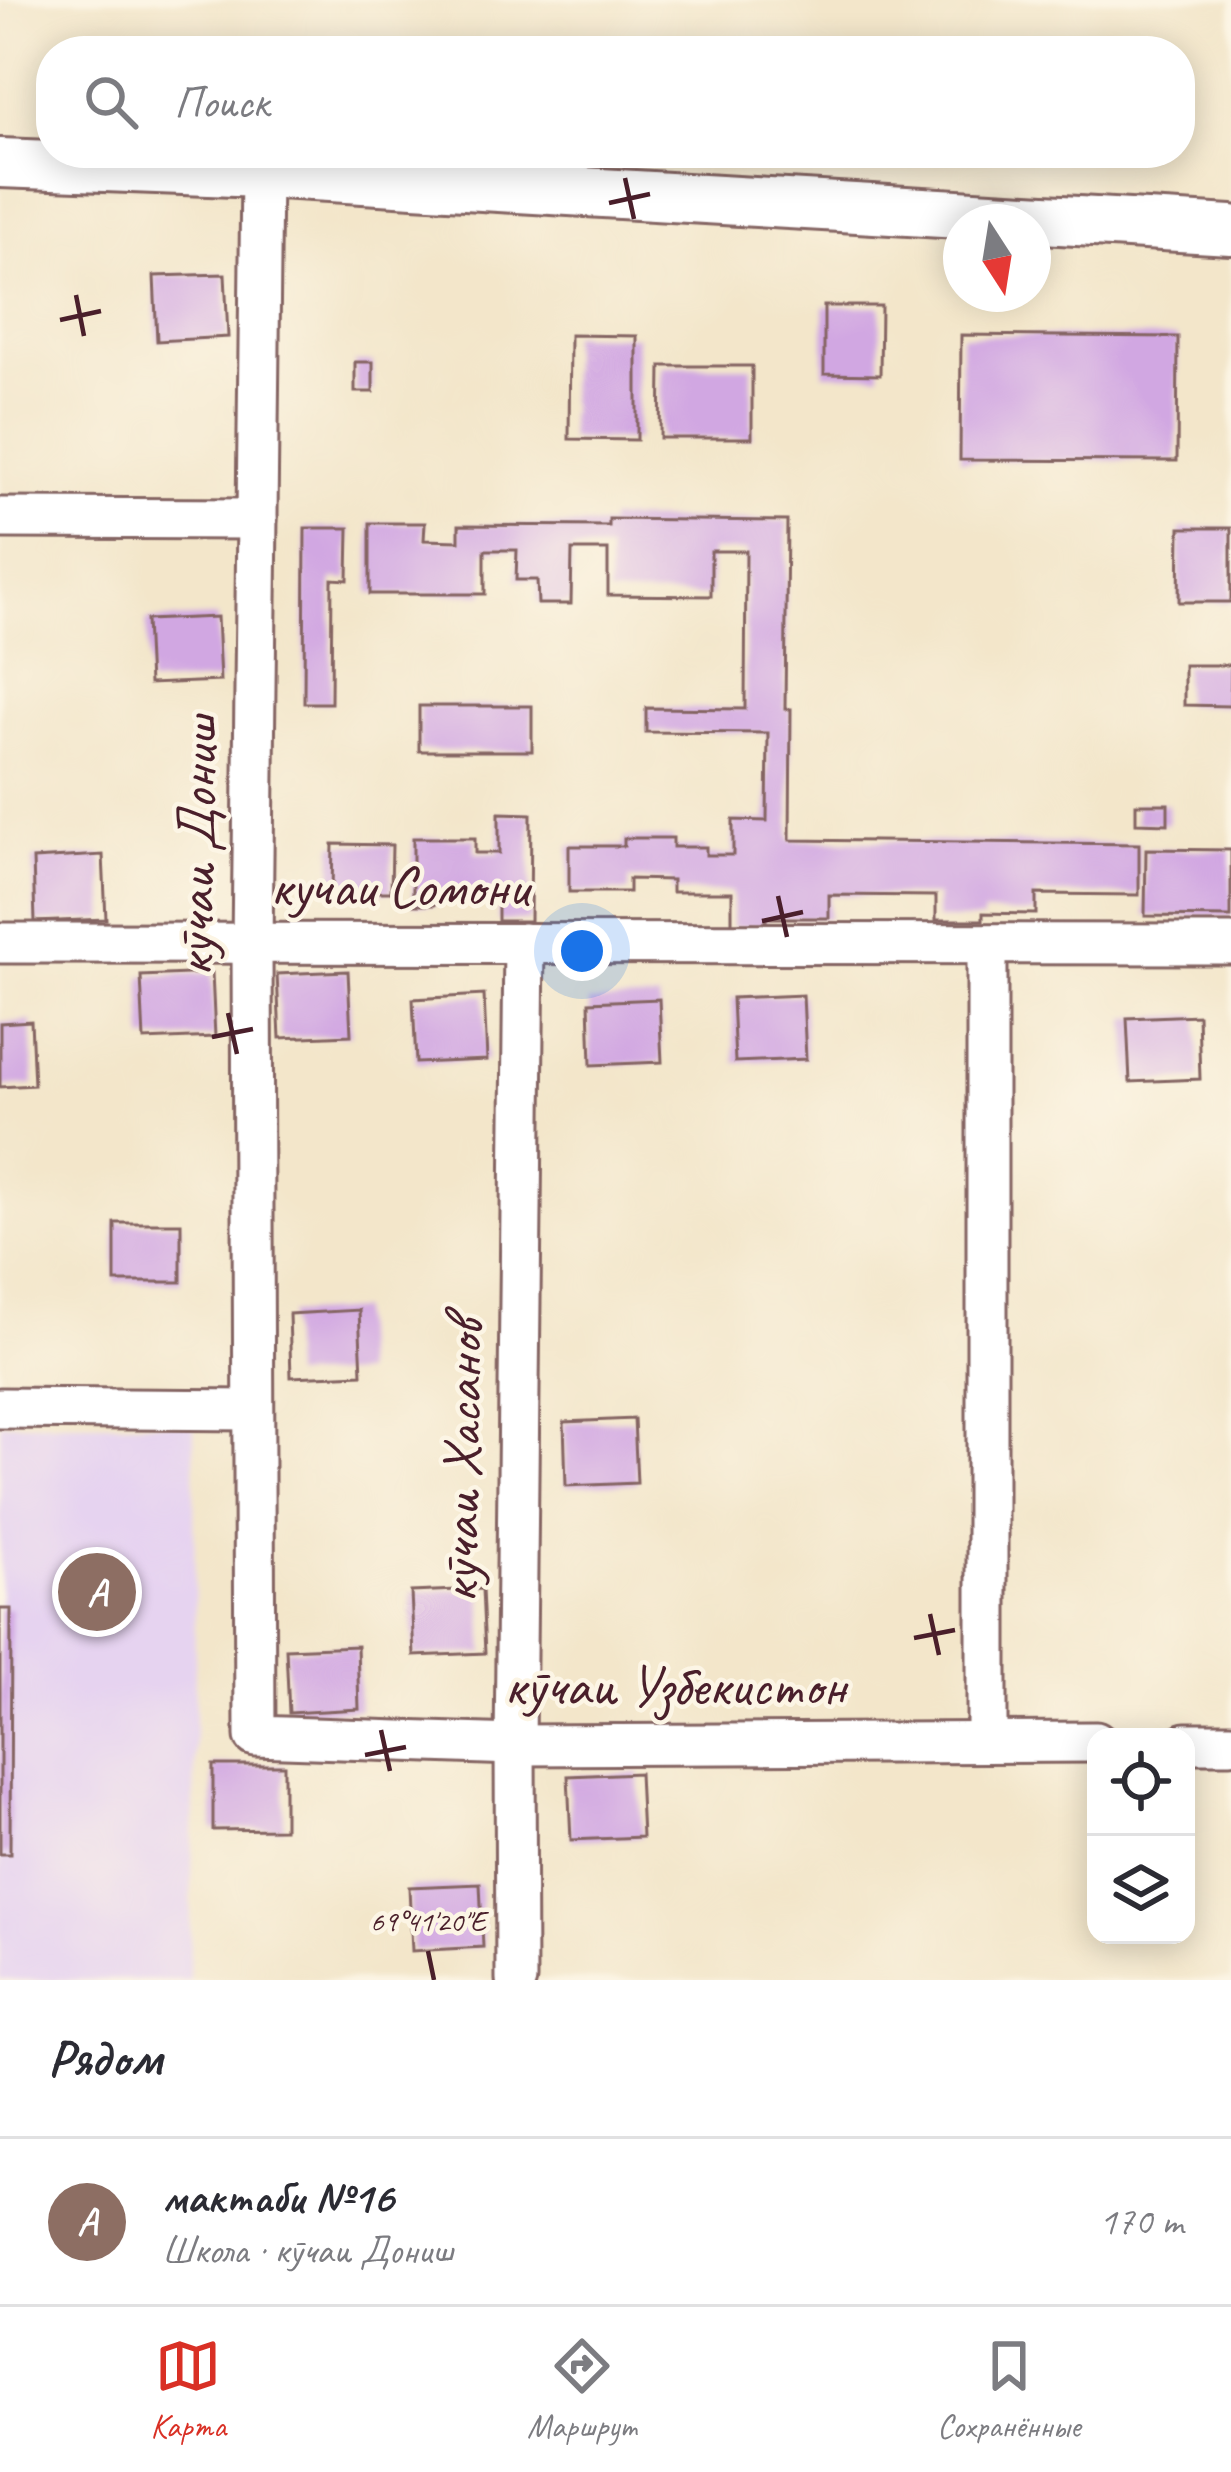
<!DOCTYPE html>
<html lang="ru">
<head>
<meta charset="utf-8">
<style>
	:root { --surface:#fff; --page:#f7f7f7; --text:#2b2b33; --muted:#7c7c81; --line:#e1e1e2; --accent:#d93025 }
	body { margin:0; font-family:Caveat,sans-serif; background:var(--page); color:var(--text) }
	.controls { position:absolute; right:36px; bottom:36px; display:grid; overflow:hidden; border-radius:24px; box-shadow:0 6px 30px #0003 }
	.controls button { width:108px; height:108px; display:grid; place-items:center; padding:0; border:0; border-bottom:3px solid var(--line); background:var(--surface); color:var(--text); font:60px sans-serif }
	.compass { position:absolute; left:943px; top:204px; width:108px; height:108px; border-radius:50%; background:var(--surface); box-shadow:0 6px 30px #0003; rotate:168deg }
	.you { position:absolute; left:582px; top:951px; width:42px; height:42px; margin:-30px; border:9px solid #fff; border-radius:50%; background:#1a73e8; box-shadow:0 0 0 18px #1a73e833 }
	.badge { display:grid; place-items:center; width:78px; height:78px; border-radius:50%; background:var(--accent); color:#fff; font-size:39px; font-weight:700 }
	.pin { position:absolute; translate:-50% -50%; border:6px solid #fff; box-shadow:0 3px 12px #0006 }
	.list { margin:0; padding:0; list-style:none }
	h2 { display:flex; justify-content:space-between; align-items:center; height:156px; margin:0; padding:0 48px; font-size:51px }
	h2 small { font-size:39px; font-weight:400; color:var(--muted) }
	.list li { display:grid; grid-template-columns:78px 1fr auto; gap:36px; align-items:center; box-sizing:border-box; height:168px; padding:0 48px; border-top:3px solid var(--line) }
	.list b { display:block; font-size:45px; white-space:nowrap }
	.list p { margin:0; font-size:39px; white-space:nowrap; color:var(--muted) }
	.list em { font-size:39px; font-style:normal; color:var(--muted) }
	.icon { flex:none; width:66px; height:66px; fill:none; stroke:currentColor; stroke-width:2; stroke-linecap:round; stroke-linejoin:round }
	.map { position:relative; flex:none; width:1231px; height:1980px; overflow:hidden }
	.search { position:absolute; background:var(--surface); box-shadow:0 6px 30px #0003; left:36px; right:36px; top:36px; height:132px; display:flex; align-items:center; gap:30px; box-sizing:border-box; padding:0 42px; border-radius:48px; color:var(--muted); font-size:45px }
	.sheet { height:324px; background:var(--surface) }
	nav { display:flex; justify-content:space-around; align-items:center; box-sizing:border-box; height:168px; border-top:3px solid var(--line); background:var(--surface); font-size:33px; color:var(--muted) }
	nav a { display:grid; justify-items:center; gap:6px }
	nav .on { color:var(--accent) }
	.map>svg:first-child { display:block }
</style>
</head>
<body>
<div class="map">
<svg width="1231" height="1980" viewBox="0 0 1231 1980">
	<rect width="100%" height="100%" fill="#fcf5e5"/>
	<filter id="ink" filterUnits="userSpaceOnUse"><feTurbulence type="fractalNoise" baseFrequency=".00833" numOctaves="2"/><feDisplacementMap in="SourceGraphic" scale="24" xChannelSelector="R" yChannelSelector="G"/><feConvolveMatrix kernelMatrix="1 2 1 2 8 2 1 2 1" color-interpolation-filters="sRGB"/></filter>
	<filter id="wash" filterUnits="userSpaceOnUse"><feTurbulence type="fractalNoise" baseFrequency=".004" numOctaves="4" result="noise"/><feDisplacementMap in="SourceGraphic" scale="48" xChannelSelector="R" yChannelSelector="G"/><feGaussianBlur stdDeviation="2.7" result="paint"/><feColorMatrix in="noise" values="0 0 0 0 0 0 0 0 0 0 0 0 0 0 0 0 0 1.4 0 .05"/><feComposite in="paint" operator="in"/></filter>
	<g filter="url(#wash)">
		<rect width="100%" height="100%" fill="#f3e6ca"/>
		<polygon fill="#e6d3f0" points="0,1423 194,1423 195,1762 189,1980 0,1980"/>
		<g id="blocks">
			<g fill="#d1a7e2">
				<polygon points="225,274 228,337 157,341 154,276"/>
				<polygon points="824,306 881,306 880,375 824,374"/>
				<polygon points="570,335 637,336 637,440 569,439"/>
				<polygon points="961,335 1178,337 1177,461 960,460"/>
				<rect x="355" y="362" width="18" height="30"/>
				<polygon points="661,366 752,366 752,438 660,438"/>
				<polygon points="609,519 787,521 785,709 791,709 790,840 1139,844 1139,895 1036,894 1036,914 983,913 983,920 936,920 936,896 829,895 829,918 766,918 766,927 732,927 732,892 672,892 672,880 629,879 629,892 569,892 569,846 624,846 624,838 673,838 673,847 706,847 706,855 733,855 733,820 767,821 768,733 646,732 646,708 745,709 746,551 711,551 711,596 608,595 608,550 572,550 571,604 538,604 537,580 516,580 517,550 485,550 485,594 370,594 370,523 425,523 424,540 459,541 459,525 609,526"/>
				<polygon points="305,528 349,528 348,580 332,579 331,703 304,703"/>
				<polygon points="1180,528 1231,528 1231,602 1179,602"/>
				<polygon points="217,617 220,681 149,684 146,620"/>
				<polygon points="1184,665 1231,665 1230,706 1184,705"/>
				<rect x="419" y="706" width="113" height="45"/>
				<polygon points="1136,804 1168,804 1168,824 1136,823"/>
				<polygon points="499,813 531,814 530,921 498,921 498,892 435,892 434,905 413,905 413,838 475,838 475,853 499,853"/>
				<polygon points="333,844 392,845 391,892 332,892"/>
				<polygon points="1146,849 1231,850 1231,917 1145,916"/>
				<polygon points="103,855 106,919 35,922 33,859"/>
				<polygon points="348,971 351,1035 280,1038 277,974"/>
				<polygon points="212,973 215,1037 144,1040 141,976"/>
				<polygon points="484,995 487,1060 416,1063 413,999"/>
				<polygon points="803,995 806,1059 735,1062 732,998"/>
				<polygon points="659,999 662,1062 591,1065 589,1002"/>
				<polygon points="1198,1015 1200,1079 1130,1082 1127,1018"/>
				<polygon points="31,1021 34,1085 0,1087 0,1023"/>
				<rect x="115" y="1223" width="66" height="59"/>
				<polygon points="359,1310 362,1374 291,1377 289,1314"/>
				<polygon points="634,1419 637,1483 566,1486 564,1422"/>
				<polygon points="482,1589 485,1653 414,1656 411,1592"/>
				<polygon points="0,1609 11,1609 10,1854 0,1854"/>
				<polygon points="357,1646 359,1709 289,1713 286,1649"/>
				<polygon points="213,1765 284,1765 284,1829 213,1830"/>
				<polygon points="639,1773 642,1837 571,1840 568,1776"/>
				<polygon points="480,1884 483,1947 412,1951 409,1887"/>
			</g>
		</g>
	</g>
	<g filter="url(#ink)">
		<use href="#blocks" fill-opacity="0" stroke="#856563" stroke-width="3"/>
		<g fill="none" stroke-linecap="round" stroke-linejoin="round">
			<g stroke="#856563" stroke-width="45">
				<g id="minor">
					<polyline points="261,173 252,945 255,1736 515,1745 1096,1742"/>
					<polyline points="0,518 257,519"/>
					<polyline points="0,943 1231,944"/>
					<polyline points="0,1408 252,1410"/>
					<polyline points="987,1741 987,947"/>
					<polyline points="1186,1743 1231,1743"/>
					<polyline points="516,1980 515,1745 524,943"/>
				</g>
			</g>
			<g stroke="#856563" stroke-width="54">
				<polyline id="major" points="0,163 261,173 1231,230"/>
			</g>
			<use href="#minor" stroke="#fff" stroke-width="39"/>
			<use href="#major" stroke="#fff" stroke-width="48"/>
		</g>
	</g>
	<path fill="none" stroke="#4a1f2b" stroke-width="4.5" d="M625 178 634 219M609 203 650 194M76 295 84 336M60 320 101 311M778 896 787 937M762 921 803 912M228 1013 237 1054M212 1037 253 1029M930 1614 939 1655M914 1638 955 1630M381 1730 390 1771M365 1755 406 1747M428 1951 434 1980"/>
	<g text-anchor="middle" dominant-baseline="central" stroke-width="9" stroke-linejoin="round" paint-order="stroke">
		<g font-size="57" fill="#4a1f2b" stroke="#fcf5e5">
			<text transform="translate(196 846) rotate(-89)">кӯчаи Дониш</text>
			<text x="399" y="887">кучаи Сомони</text>
			<text transform="translate(461 1461) rotate(-89)">кӯчаи Хасанов</text>
			<text x="675" y="1686">кӯчаи Узбекистон</text>
		</g>
	</g>
	<g font-size="30" text-anchor="middle" fill="#4a1f2b" stroke="#fcf5e5" stroke-width="9" stroke-linejoin="round" paint-order="stroke">
		<text x="428" y="1931">69°41'20"E</text>
	</g>
</svg>
<div class="controls">
<button><svg class="icon" aria-label="locate" viewBox="0 0 24 24"><circle cx="12" cy="12" r="6"/><path d="M12 2v4M12 18v4M2 12h4M18 12h4"/></svg></button>
<button><svg class="icon" aria-label="layers" viewBox="0 0 24 24"><path d="M12 4l9 5-9 5-9-5zM3 14l9 5 9-5"/></svg></button>
</div>
<svg class="compass" viewBox="-18 -18 36 36"><path d="M0-13l5 13h-10z" fill="#e53935"/><path d="M0 13l5-13h-10z" fill="#7c7c81"/></svg>
<div class="you"></div>
<div class="pin badge" style="left:97px;top:1592px;background:#8d6e63">A</div>
<div class="search"><svg class="icon" aria-label="search" viewBox="0 0 24 24"><circle cx="10" cy="10" r="6"/><path d="M15 15l6 6"/></svg>Поиск</div>
</div>
<section class="sheet">
<h2>Рядом<small></small></h2>
<ul class="list">
<li><span class="badge" style="background:#8d6e63">A</span><div><b>мактаби №16</b><p>Школа · кӯчаи Дониш</p></div><em>170 m</em></li>
</ul>
</section>
<nav>
<a class="on"><svg class="icon" aria-label="map" viewBox="0 0 24 24"><path d="M3 6l6-2 6 2 6-2v14l-6 2-6-2-6 2zM9 4v14M15 6v14"/></svg>Карта</a>
<a><svg class="icon" aria-label="directions" viewBox="0 0 24 24"><path d="M12 3l9 9-9 9-9-9zM9 14v-3h6M13 9l2 2-2 2"/></svg>Маршрут</a>
<a><svg class="icon" aria-label="saved" viewBox="0 0 24 24"><path d="M7 4h10v16l-5-4-5 4z"/></svg>Сохранённые</a>
</nav>
</body>
</html>
